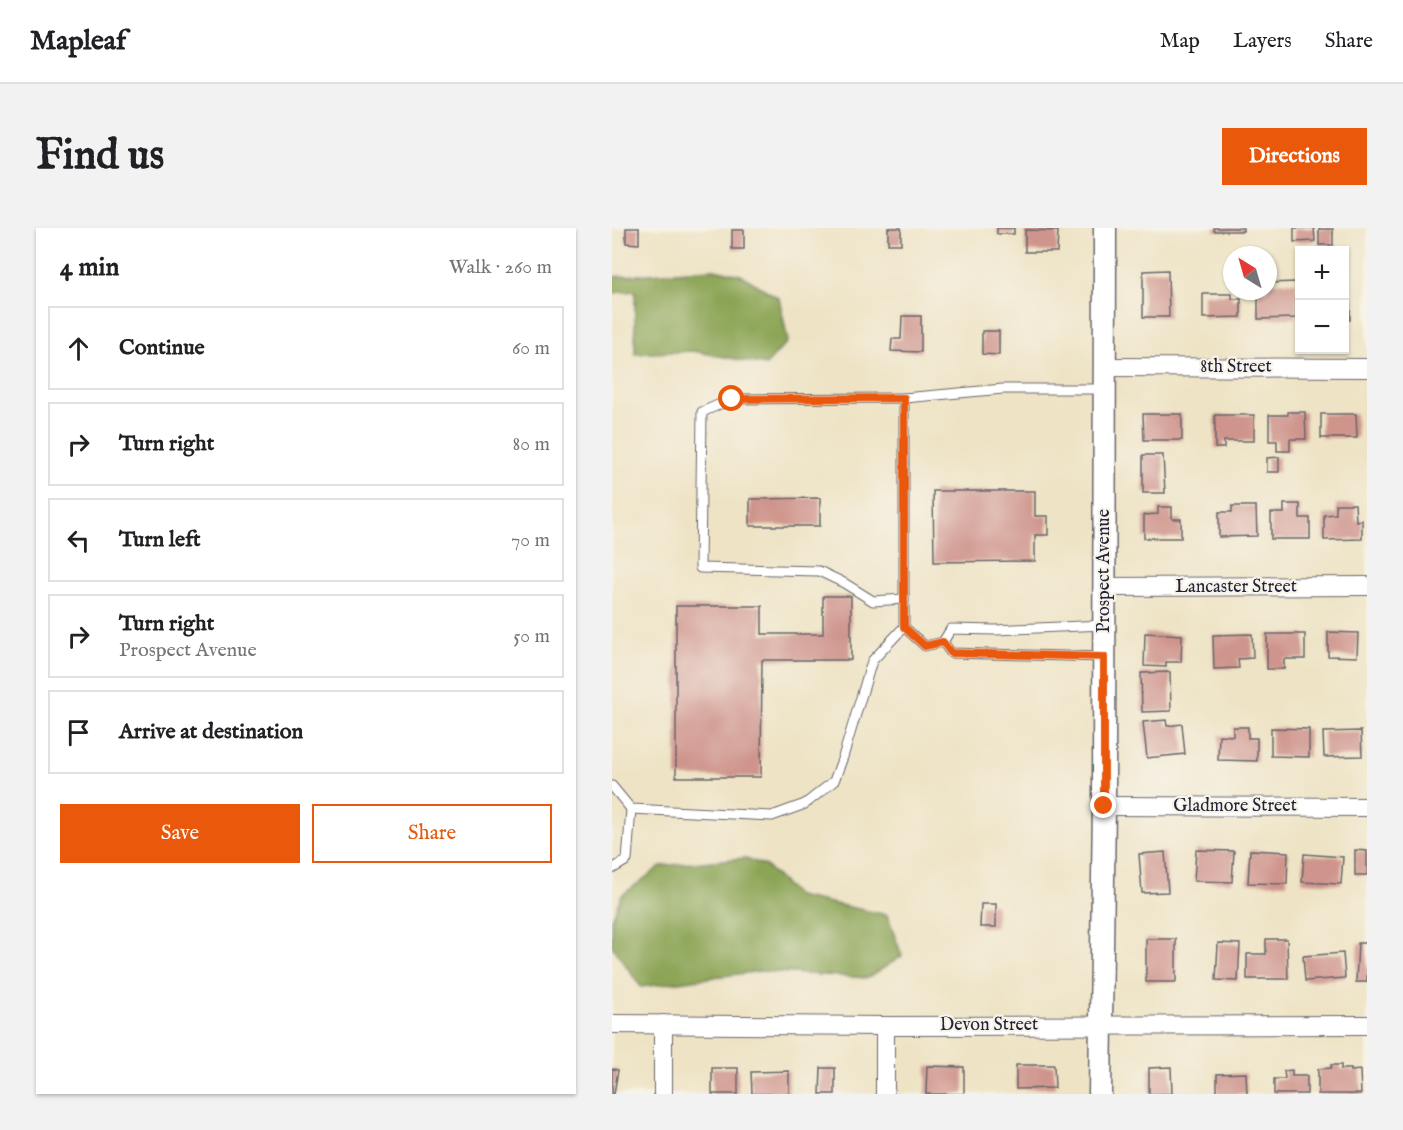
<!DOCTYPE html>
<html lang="en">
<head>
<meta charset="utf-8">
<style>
	:root { --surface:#fff; --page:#f2f2f2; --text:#202124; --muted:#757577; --line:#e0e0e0; --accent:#ea580c }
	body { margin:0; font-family:"IM FELL English",serif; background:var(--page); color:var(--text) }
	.controls { position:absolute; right:18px; top:18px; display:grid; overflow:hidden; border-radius:0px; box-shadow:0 2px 4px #0004 }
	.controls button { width:54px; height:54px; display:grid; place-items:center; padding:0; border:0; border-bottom:2px solid var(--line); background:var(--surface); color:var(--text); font:30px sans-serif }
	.compass { position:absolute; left:611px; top:18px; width:54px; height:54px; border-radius:50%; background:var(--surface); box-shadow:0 2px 4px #0004; rotate:323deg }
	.stop { position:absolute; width:18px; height:18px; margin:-14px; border:4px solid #ea580c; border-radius:50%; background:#fff }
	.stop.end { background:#ea580c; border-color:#fff; box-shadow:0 2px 6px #0008 }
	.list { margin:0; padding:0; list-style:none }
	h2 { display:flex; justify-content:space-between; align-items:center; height:78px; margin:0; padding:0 24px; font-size:26px }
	h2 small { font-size:20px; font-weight:400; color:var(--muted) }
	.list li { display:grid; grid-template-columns:39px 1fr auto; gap:18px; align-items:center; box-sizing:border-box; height:84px; margin:0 12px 12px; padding:0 12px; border:2px solid var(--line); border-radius:0px }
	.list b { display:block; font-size:22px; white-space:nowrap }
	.list p { margin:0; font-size:20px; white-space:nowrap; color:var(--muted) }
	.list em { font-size:20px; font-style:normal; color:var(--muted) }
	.actions { display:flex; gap:12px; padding:18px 24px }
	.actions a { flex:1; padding:14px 0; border:2px solid var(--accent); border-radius:0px; text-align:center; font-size:21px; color:var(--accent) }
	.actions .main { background:var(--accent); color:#fff }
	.icon { flex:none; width:33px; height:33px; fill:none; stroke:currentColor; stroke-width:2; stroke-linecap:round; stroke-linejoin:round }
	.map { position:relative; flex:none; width:755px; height:866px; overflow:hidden; border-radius:0px }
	header { display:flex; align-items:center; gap:36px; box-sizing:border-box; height:84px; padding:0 30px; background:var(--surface); border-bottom:2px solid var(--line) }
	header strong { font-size:28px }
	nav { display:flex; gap:33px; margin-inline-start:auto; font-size:21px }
	.intro { display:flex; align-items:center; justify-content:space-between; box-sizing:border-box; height:144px; padding:0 36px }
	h1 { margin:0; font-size:42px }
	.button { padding:15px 27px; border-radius:0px; background:var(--accent); color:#fff; font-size:21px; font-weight:700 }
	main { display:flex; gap:36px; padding:0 36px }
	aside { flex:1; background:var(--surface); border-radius:0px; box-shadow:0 2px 4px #0004 }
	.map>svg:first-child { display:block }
</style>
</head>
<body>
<header>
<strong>Mapleaf</strong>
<nav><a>Map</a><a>Layers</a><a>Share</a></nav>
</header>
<div class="intro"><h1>Find us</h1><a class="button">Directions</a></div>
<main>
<aside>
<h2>4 min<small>Walk · 260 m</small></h2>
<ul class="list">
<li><svg class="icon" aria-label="ahead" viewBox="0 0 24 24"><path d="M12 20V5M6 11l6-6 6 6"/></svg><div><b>Continue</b></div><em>60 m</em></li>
<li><svg class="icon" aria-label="right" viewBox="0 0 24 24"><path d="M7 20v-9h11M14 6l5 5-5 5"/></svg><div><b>Turn right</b></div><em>80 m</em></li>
<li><svg class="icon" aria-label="left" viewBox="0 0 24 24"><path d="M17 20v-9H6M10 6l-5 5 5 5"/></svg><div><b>Turn left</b></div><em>70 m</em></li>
<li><svg class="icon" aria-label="right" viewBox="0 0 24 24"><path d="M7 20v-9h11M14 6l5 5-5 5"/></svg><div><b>Turn right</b><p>Prospect Avenue</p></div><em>50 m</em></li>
<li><svg class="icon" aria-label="arrive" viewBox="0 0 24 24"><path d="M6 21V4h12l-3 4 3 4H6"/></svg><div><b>Arrive at destination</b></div></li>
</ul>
<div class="actions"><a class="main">Save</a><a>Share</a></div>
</aside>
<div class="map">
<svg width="755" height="866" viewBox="0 0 755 866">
	<rect width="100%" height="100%" fill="#f7f3e8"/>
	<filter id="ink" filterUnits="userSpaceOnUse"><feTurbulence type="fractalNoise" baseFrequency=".0167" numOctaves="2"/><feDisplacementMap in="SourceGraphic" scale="12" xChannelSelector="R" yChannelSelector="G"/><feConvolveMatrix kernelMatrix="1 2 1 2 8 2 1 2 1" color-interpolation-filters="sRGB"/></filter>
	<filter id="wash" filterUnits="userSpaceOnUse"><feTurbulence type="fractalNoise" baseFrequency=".008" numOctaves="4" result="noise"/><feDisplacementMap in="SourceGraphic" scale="24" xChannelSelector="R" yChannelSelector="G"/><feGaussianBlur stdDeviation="1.35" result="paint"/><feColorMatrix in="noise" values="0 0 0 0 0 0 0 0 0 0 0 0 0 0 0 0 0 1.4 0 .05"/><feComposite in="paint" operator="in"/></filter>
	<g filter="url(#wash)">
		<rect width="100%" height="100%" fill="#eee3c5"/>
		<g fill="#8ba455" stroke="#566348" stroke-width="1.5">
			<polygon points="102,41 129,47 167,70 176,113 154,137 81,123 23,126 23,63 0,65 0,49"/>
			<polygon points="133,630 154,638 185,668 275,687 290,728 256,750 149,743 29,759 0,718 0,691 9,668 49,638"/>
		</g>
		<g id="blocks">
			<g fill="#cf958d">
				<polygon points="14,0 27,0 27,16 14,15"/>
				<rect x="276" y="0" width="13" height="16"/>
				<rect x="385" y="0" width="17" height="6"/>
				<rect x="602" y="0" width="29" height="3"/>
				<polygon points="682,0 702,0 703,13 682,14"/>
				<rect x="707" y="1" width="14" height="16"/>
				<rect x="120" y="2" width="12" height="19"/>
				<polygon points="413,2 446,3 445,24 413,24"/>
				<polygon points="556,42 557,89 531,89 531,43"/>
				<polygon points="684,54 684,90 646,91 646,63 656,63 656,55"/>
				<polygon points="591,66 620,66 620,71 629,71 629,89 591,90"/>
				<rect x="732" y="74" width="6" height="18"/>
				<polygon points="290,88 309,88 309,124 279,123 280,111 289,111"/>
				<polygon points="370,103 387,103 387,127 370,126"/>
				<polygon points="676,184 693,184 694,211 678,211 678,223 665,223 665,213 657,213 657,187 676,187"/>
				<polygon points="531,186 570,186 570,212 532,212"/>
				<polygon points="709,186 744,186 745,210 709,210"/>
				<polygon points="603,187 642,187 642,213 612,213 612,220 603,220"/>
				<polygon points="531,227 551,227 553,265 531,265"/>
				<polygon points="667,229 667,244 655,244 655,230"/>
				<polygon points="321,263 423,263 423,288 436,288 436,307 423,307 423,333 322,334"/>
				<polygon points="208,270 208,298 138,298 138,271"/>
				<polygon points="672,276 688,276 688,290 698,290 698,311 659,311 659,285 672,285"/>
				<polygon points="724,276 743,276 744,293 750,292 750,311 712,312 712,287 724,286"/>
				<polygon points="620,278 644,278 645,308 607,309 607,284 620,284"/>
				<polygon points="546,279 560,279 560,291 569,291 569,310 532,310 532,287 546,286"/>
				<polygon points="211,368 239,368 239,432 150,432 149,549 64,549 64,378 150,378 150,406 211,406"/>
				<polygon points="716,404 746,405 745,429 716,428"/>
				<polygon points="533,405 570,407 569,434 554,434 554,439 532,438"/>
				<polygon points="640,406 641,430 626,431 627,440 602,441 601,407"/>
				<polygon points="655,406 693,406 693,431 672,431 672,441 655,441"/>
				<polygon points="558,444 559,483 530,484 529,445"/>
				<polygon points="554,492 555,498 570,496 573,526 535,530 531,494"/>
				<polygon points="621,499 636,499 636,510 645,510 645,533 606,532 607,507 621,508"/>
				<polygon points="659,500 697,501 697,529 659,528"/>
				<polygon points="749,503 750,528 712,529 711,504"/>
				<polygon points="584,622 622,623 620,654 582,653"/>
				<polygon points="638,622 676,624 675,656 636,655"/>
				<polygon points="743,622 755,623 755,647 743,647"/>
				<polygon points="553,624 556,664 530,665 527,626"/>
				<polygon points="692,626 731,629 729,656 690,654"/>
				<polygon points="369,676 384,676 384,699 368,699"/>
				<rect x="534" y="711" width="30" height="43"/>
				<polygon points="654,711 675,711 676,751 635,751 635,726 654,726"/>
				<polygon points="606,715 628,716 626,753 604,752"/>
				<polygon points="746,715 755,715 755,754 744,754"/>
				<polygon points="731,725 733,750 693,753 691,728"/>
				<polygon points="404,837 442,837 443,860 404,861"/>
				<polygon points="719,837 729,837 729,841 739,841 739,843 748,842 749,866 706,866 706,841 719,840"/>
				<polygon points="315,838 352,839 352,866 314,866"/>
				<polygon points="559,839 560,866 537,866 537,840"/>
				<rect x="100" y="840" width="26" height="26"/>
				<polygon points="209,840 223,840 223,866 208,866"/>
				<polygon points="0,841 6,842 2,866 0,866"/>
				<polygon points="680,842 680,848 695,848 695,866 662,866 662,851 673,851 672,843"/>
				<polygon points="177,843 177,866 140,866 139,844"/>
				<polygon points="634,845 635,866 605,866 605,846"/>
			</g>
		</g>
	</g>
	<g filter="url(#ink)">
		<use href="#blocks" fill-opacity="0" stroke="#69666b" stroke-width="1.5"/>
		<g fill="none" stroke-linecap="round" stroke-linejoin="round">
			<g stroke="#69666b" stroke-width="11">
				<g id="service">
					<polyline points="292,170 120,171 90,184 88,340 207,343 232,355 261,373 292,371"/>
					<polyline points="492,397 383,402 339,401 331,414 313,418 292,399 292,170 391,161 493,161"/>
					<polyline points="331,414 339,425 491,429"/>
					<polyline points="0,558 19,581 160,588 193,576 222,553 231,529 260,433 292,399"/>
					<polyline points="0,641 15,632 19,581"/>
				</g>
			</g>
			<g stroke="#69666b" stroke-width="20">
				<g id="minor">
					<polyline points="493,139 755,140"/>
					<polyline points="492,359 755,358"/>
					<polyline points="492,578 755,579"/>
					<polyline points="0,796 273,798 755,797"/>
					<polyline points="51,866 51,796"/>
					<polyline points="273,866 273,798"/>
				</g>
			</g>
			<g stroke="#69666b" stroke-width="25">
				<polyline id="tertiary" points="488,866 492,578 493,0"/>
			</g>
			<use href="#service" stroke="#fff" stroke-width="9"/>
			<use href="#minor" stroke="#fff" stroke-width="18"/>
			<use href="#tertiary" stroke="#fff" stroke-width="22"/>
		</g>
	</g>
	<g fill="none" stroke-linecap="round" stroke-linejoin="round" filter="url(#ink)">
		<polyline stroke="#ea580c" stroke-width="8" points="120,171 292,170 292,399 313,418 331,414 339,425 492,429 492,578"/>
	</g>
	<g text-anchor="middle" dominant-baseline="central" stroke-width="4.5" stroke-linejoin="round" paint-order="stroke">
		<g font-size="18" fill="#22223b" stroke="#f7f3e8">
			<text x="624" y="139">8th Street</text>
			<text transform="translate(492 343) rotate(-90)">Prospect Avenue</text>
			<text x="624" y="359">Lancaster Street</text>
			<text x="623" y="578">Gladmore Street</text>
			<text x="377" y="797">Devon Street</text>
		</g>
	</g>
</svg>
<div class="controls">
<button>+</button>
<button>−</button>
</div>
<svg class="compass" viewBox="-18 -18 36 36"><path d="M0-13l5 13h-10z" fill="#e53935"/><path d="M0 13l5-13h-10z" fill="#757577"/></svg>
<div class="stop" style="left:120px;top:171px"></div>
<div class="stop end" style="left:492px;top:578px"></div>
</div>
</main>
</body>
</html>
